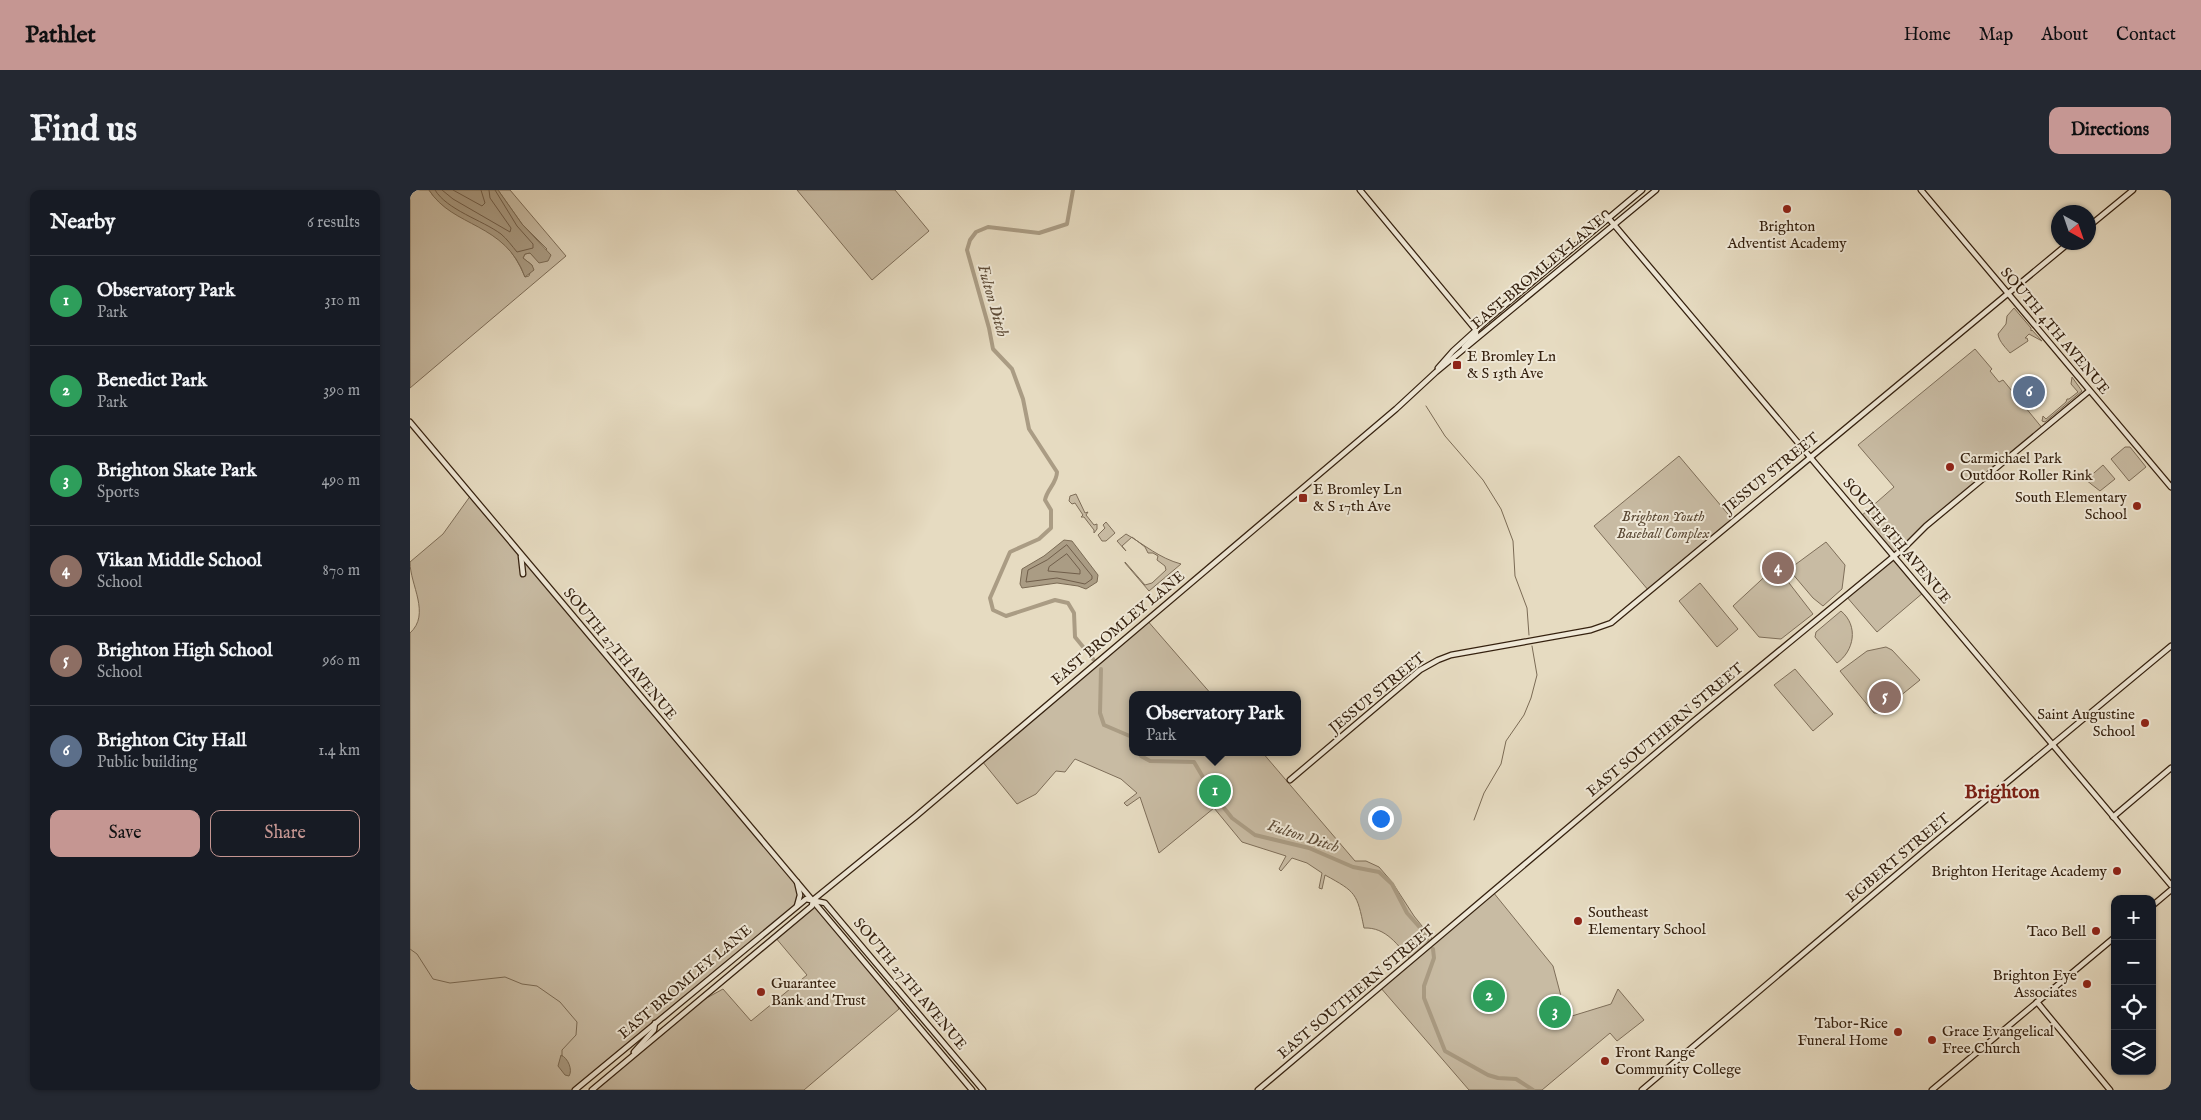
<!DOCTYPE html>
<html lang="en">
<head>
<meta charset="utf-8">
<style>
	:root { --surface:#171b24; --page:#242831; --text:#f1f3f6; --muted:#9ea1a6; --line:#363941; --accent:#c59692 }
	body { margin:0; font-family:"IM FELL English",serif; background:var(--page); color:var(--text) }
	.controls { position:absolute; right:15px; bottom:15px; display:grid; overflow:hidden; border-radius:10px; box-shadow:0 1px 4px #0004 }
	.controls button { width:45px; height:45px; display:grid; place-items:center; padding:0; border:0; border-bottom:1px solid var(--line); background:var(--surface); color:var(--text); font:25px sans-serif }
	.compass { position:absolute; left:1641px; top:15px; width:45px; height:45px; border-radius:50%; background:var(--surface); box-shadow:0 1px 4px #0004; rotate:140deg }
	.you { position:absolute; left:970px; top:628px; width:18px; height:18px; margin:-12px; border:4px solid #fff; border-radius:50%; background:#1a73e8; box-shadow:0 0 0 8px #1a73e833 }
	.badge { display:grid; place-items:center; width:32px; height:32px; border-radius:50%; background:var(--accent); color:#fff; font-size:16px; font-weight:700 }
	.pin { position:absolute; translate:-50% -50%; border:2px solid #fff; box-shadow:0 1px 5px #0006 }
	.popup { position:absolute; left:719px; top:501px; width:172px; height:65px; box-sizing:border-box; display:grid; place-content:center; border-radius:10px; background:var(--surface); filter:drop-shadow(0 1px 4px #0005); font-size:16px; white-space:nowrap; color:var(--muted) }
	.popup b { font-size:19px; color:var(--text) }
	.popup::after { content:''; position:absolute; left:50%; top:100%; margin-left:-10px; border:10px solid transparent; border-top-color:var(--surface) }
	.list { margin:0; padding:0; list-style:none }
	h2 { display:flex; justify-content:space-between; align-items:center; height:65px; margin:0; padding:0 20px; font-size:21px }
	h2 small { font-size:16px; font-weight:400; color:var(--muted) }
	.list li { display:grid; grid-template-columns:32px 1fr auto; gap:15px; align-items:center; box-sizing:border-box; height:90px; padding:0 20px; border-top:1px solid var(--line) }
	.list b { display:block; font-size:19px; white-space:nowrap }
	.list p { margin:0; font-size:16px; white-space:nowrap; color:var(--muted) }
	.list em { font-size:16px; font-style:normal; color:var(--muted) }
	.actions { display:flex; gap:10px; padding:15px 20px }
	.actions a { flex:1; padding:11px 0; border:1px solid var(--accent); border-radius:10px; text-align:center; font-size:18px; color:var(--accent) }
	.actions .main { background:var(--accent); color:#111 }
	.icon { flex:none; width:28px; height:28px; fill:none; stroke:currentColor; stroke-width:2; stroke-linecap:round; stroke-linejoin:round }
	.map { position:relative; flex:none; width:1761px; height:900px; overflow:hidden; border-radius:10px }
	header { display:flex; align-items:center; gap:30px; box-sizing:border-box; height:70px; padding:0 25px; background:var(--accent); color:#111 }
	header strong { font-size:24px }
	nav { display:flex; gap:28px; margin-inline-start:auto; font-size:18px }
	.intro { display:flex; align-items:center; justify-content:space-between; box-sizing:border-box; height:120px; padding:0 30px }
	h1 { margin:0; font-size:35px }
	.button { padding:12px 22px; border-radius:10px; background:var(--accent); color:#111; font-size:18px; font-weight:700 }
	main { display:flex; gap:30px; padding:0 30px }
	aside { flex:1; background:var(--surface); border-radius:10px; box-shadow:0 1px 4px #0004 }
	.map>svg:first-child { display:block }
</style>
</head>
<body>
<header>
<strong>Pathlet</strong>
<nav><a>Home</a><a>Map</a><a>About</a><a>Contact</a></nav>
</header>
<div class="intro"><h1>Find us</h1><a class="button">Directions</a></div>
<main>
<aside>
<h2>Nearby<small>6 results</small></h2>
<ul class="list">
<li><span class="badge" style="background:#2e9e5b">1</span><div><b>Observatory Park</b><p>Park</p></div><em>310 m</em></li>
<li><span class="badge" style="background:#2e9e5b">2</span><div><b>Benedict Park</b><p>Park</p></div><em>390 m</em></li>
<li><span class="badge" style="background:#2e9e5b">3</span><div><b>Brighton Skate Park</b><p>Sports</p></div><em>490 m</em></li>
<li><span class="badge" style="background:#8d6e63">4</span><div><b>Vikan Middle School</b><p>School</p></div><em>870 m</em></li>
<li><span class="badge" style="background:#8d6e63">5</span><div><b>Brighton High School</b><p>School</p></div><em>960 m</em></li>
<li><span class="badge" style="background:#5c6f8a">6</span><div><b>Brighton City Hall</b><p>Public building</p></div><em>1.4 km</em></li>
</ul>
<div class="actions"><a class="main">Save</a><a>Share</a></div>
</aside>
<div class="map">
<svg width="1761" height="900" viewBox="0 0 1761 900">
	<rect width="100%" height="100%" fill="#e6dbc1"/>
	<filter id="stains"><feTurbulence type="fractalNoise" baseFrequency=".004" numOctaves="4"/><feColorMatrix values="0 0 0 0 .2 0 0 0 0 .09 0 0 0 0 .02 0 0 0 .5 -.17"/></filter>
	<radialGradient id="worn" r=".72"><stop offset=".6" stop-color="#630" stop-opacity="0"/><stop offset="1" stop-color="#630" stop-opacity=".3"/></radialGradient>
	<g fill="#c8bba3" stroke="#7e6e59">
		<path d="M0 0H19C35 25 67 31 89 49 101 59 109 73 115 87L119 86 122 75 113 68 115 64 120 63 125 68 137 59 112 34 88 0H100L156 66 0 198Z"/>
		<polygon points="387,0 485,0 519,41 462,90"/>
		<path d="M1604 118 1621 138V141L1622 140 1632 151 1619 144 1615 148H1617L1618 151 1600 163C1597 159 1589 152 1588 144L1596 134 1597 126Z"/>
		<polygon points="1565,159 1582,179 1580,181 1589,192 1593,190 1633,239 1484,366 1514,402 1467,442 1436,406 1483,366 1450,327 1484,297 1448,255"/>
		<polygon points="1662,187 1672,201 1635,232 1632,231 1633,226 1636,229 1656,212 1657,209 1659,209 1668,202 1661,194"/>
		<polygon points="1715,257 1720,257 1736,277 1719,291 1701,269"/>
		<polygon points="1269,266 1323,330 1239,401 1184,336"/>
		<polygon points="1693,275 1705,289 1690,301 1676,290"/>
		<polygon points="666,304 675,323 678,322 676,325 684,335 687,334 687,339 684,343 684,340 674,327 671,327 673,325 665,313 662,314 659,311 660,306"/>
		<path d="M61 305C202 472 342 639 483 806L489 819 394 900H182L282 816 313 799 341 831 397 785 365 747 402 716 403 710 394 709 165 900H0V443C21 424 0 395 0 372L33 344Z"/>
		<polygon points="696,332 705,343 696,351 692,351 688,345 695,338 693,335"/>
		<path d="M716 344C735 355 749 368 771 374L739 401 715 373V372L735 395 742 393 756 380 755 376 747 370 748 366 743 363H738L735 357 722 347 712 356 716 361 707 351Z"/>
		<polygon points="1416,352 1435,375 1432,399 1413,416 1403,408 1381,382 1382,377"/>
		<polygon points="1363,379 1369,380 1403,424 1371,449 1349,447 1323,416"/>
		<polygon points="1290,393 1328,439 1307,457 1269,411"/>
		<path d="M1431 421C1449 436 1444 461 1427 473L1405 447 1406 442Z"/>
		<path d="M736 429 802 505H722V562H852L945 671H956L969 677 982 692 1004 726 1024 751 1083 702 1143 776 1156 825 1162 826 1201 814 1208 799 1234 830 1207 851 1200 843 1132 900H1059L970 797 1001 771C988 755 976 737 954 738 947 703 946 702 915 685L912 699 909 698 912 683 897 673 882 668 871 681 869 679 876 666 832 652 804 618 749 663 730 607 717 616 714 613 727 603 711 589 665 569 655 582 646 581 626 604 607 614 572 571Z"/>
		<polygon points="1476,457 1482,460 1510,490 1469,523 1464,523 1430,481 1457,461"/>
		<polygon points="1385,479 1423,524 1403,541 1364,495"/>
	</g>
	<g fill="#aa9c84" stroke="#7b6b55">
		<path d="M19 0H88L112 34 141 65 138 71 129 73 120 63 115 64 113 68 122 75 124 80 115 87C95 32 43 38 19 0Z"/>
		<polygon points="654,350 662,351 688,385 687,392 676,399 668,396 647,393 612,398 610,394 612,379 634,366"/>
		<path d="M151 865C158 868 163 880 159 886L155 885 148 876Z"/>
	</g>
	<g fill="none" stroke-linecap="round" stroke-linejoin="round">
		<g stroke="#705e4a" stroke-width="1">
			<path d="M25 0C37 20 72 30 91 44 97 49 102 56 107 62L123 58V54L107 36 85 0"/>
			<polyline points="32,0 43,9 100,42 101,38 80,8 79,0"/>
			<polyline points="43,0 72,16 75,13 71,0"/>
			<polygon points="657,355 682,386 682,389 675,394 647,388 616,392 618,380 637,370"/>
			<polygon points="657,364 670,380 670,384 638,381 639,377"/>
		</g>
		<g stroke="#7b6b55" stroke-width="1">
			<polyline points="1016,216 1035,246 1073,290 1091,319 1103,351 1105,386 1117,418 1119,445"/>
			<polyline points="1064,630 1074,603 1091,574 1096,551 1114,525 1121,508 1127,485 1122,456"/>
			<polyline points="0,759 7,764 23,789 40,793 95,787 112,794 127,796 150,812 167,832 166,845 152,860 152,866"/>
		</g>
		<g stroke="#aa9c84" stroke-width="4">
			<path d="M663 0 657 34 629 43 578 37 566 42 560 50 557 60 579 138 583 159 602 179 613 209 619 239 647 282C647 293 637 299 635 310L641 320V338L629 349 600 362 580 408 583 420 596 426 645 410 658 413 664 423 665 447 683 469"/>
			<polyline points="691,479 690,523 694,535 722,547"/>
			<polyline points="730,562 731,566 740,571 784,572 803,604 822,628 845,645 899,658 943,677 969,682 982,694 997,723 1013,741 1018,751"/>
			<polyline points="1023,759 1024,768 1014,796 1014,808 1035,861 1078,885 1088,888 1106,889 1123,900"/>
		</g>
		<g stroke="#35210f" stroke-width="7">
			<g id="secondary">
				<polyline points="950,0 1066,140"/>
				<polyline points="1511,0 1761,297"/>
				<polyline points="1195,24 1761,695"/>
				<polyline points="1678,37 1723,0"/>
				<polyline points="1054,157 1066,145 1066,140"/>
				<polyline points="1028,178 1043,161 1076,131 1232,0"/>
				<polyline points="0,232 562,900"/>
				<polyline points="111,366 113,384"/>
				<polyline points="880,590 1010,480 1028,470 1041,465 1181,440 1201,433 1660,52"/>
				<polyline points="1703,627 1761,578"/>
				<polyline points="387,716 390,705 387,692"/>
				<polyline points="1742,716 1761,700"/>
				<polyline points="1627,812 1700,900"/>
				<polyline points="224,862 244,840 245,833"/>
				<polyline points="165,900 396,709 415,713 573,900"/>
				<polyline points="182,900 402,716 403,710 505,627 986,219 1026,182 1246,0"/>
				<polyline points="848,900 1284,531 1494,358 1516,336 1679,201"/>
				<polyline points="1232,900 1518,658 1761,456"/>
				<polyline points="1522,900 1705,747"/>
			</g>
		</g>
		<use href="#secondary" stroke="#efe8d7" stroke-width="4.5"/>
	</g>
	<g fill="#8f2418" stroke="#efe8d7" stroke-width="2">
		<circle cx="1377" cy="19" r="5"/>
		<rect x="1042" y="170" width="10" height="10" rx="2.5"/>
		<circle cx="1540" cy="277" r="5"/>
		<rect x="888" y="303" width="10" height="10" rx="2.5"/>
		<circle cx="1727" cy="316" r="5"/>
		<circle cx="1735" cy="533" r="5"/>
		<circle cx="1707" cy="681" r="5"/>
		<circle cx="1168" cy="731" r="5"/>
		<circle cx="1686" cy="741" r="5"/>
		<circle cx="1677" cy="794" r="5"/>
		<circle cx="351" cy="802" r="5"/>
		<circle cx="1488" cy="842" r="5"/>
		<circle cx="1522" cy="850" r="5"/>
		<circle cx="1195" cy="871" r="5"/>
	</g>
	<g text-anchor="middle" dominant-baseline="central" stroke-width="4" stroke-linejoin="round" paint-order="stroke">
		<g font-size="15" fill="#35210f" stroke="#efe8d7" text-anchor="start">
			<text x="1377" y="36" text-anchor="middle">Brighton<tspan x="1377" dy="17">Adventist Academy</tspan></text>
			<text x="1057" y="166">E Bromley Ln<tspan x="1057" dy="17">&amp; S 13th Ave</tspan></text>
			<text x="1550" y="268">Carmichael Park<tspan x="1550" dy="17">Outdoor Roller Rink</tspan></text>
			<text x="903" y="299">E Bromley Ln<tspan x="903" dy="17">&amp; S 17th Ave</tspan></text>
			<text x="1717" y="307" text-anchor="end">South Elementary<tspan x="1717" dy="17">School</tspan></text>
			<text x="1725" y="524" text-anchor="end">Saint Augustine<tspan x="1725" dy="17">School</tspan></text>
			<text x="1697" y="681" text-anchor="end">Brighton Heritage Academy</text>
			<text x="1178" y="722">Southeast<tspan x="1178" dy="17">Elementary School</tspan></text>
			<text x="1676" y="741" text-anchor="end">Taco Bell</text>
			<text x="1667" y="785" text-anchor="end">Brighton Eye<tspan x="1667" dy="17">Associates</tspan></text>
			<text x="361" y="793">Guarantee<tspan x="361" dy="17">Bank and Trust</tspan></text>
			<text x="1478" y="833" text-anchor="end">Tabor-Rice<tspan x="1478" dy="17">Funeral Home</tspan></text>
			<text x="1532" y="841">Grace Evangelical<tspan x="1532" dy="17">Free Church</tspan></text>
			<text x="1205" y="862">Front Range<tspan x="1205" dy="17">Community College</tspan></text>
		</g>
		<g font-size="15" fill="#35210f" stroke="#efe8d7">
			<text transform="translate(1128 82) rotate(-40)">EAST BROMLEY LANE</text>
			<text transform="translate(1645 141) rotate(50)">SOUTH 4TH AVENUE</text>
			<text transform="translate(1361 283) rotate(-39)">JESSUP STREET</text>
			<text transform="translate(1487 351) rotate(50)">SOUTH 8TH AVENUE</text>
			<text transform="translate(708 438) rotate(-40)">EAST BROMLEY LANE</text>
			<text transform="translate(210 464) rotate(50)">SOUTH 27TH AVENUE</text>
			<text transform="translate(967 503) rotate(-39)">JESSUP STREET</text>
			<text transform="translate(1255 540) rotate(-40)">EAST SOUTHERN STREET</text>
			<text transform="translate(1488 668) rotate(-40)">EGBERT STREET</text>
			<text transform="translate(275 792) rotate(-40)">EAST BROMLEY LANE</text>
			<text transform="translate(500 794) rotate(50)">SOUTH 27TH AVENUE</text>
			<text transform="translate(946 802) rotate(-40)">EAST SOUTHERN STREET</text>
		</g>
		<g font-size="15" font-style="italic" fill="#5a4834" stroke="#efe8d7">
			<text x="1253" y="326">Brighton Youth<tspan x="1253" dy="17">Baseball Complex</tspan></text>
		</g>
		<g font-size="16" font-style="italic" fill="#5e4c38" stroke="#efe8d7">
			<text transform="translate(582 111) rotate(74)">Fulton Ditch</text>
			<text transform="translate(893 647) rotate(18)">Fulton Ditch</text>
		</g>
		<g font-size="20" font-weight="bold" fill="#7a1f14" stroke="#efe8d7">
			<text x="1592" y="602">Brighton</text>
		</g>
	</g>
	<rect width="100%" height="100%" filter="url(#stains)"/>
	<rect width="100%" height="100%" fill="url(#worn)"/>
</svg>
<div class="controls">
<button>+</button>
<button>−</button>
<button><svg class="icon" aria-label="locate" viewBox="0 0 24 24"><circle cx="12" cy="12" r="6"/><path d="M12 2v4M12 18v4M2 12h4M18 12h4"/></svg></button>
<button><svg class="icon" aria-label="layers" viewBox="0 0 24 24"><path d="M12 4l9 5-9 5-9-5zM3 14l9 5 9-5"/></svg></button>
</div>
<svg class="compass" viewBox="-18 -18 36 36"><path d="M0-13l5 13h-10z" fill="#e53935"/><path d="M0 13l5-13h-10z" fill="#9ea1a6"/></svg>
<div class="you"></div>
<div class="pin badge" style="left:805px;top:601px;background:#2e9e5b">1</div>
<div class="popup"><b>Observatory Park</b>Park</div>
<div class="pin badge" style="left:1079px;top:806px;background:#2e9e5b">2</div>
<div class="pin badge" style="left:1145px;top:822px;background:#2e9e5b">3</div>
<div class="pin badge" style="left:1368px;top:378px;background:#8d6e63">4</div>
<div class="pin badge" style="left:1475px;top:507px;background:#8d6e63">5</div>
<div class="pin badge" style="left:1619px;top:202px;background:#5c6f8a">6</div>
</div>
</main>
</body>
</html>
